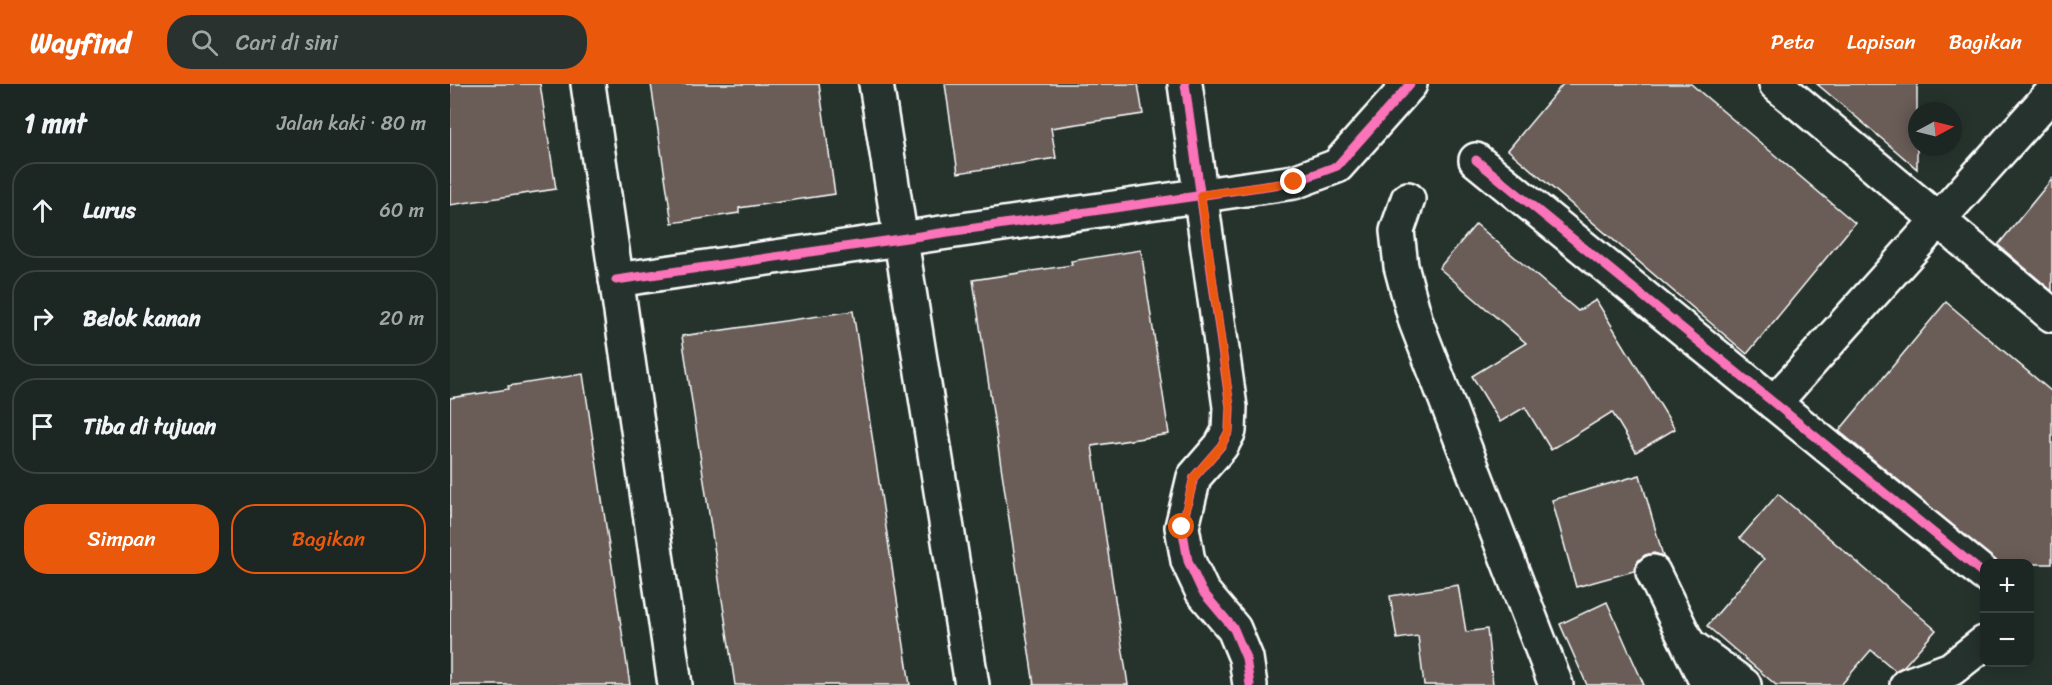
<!DOCTYPE html>
<html lang="id">
<head>
<meta charset="utf-8">
<style>
	:root { --surface:#1c2622; --page:#29322f; --text:#f1f3f6; --muted:#a0a5a5; --line:#3a4340; --accent:#ea580c }
	body { margin:0; font-family:Sriracha,sans-serif; background:var(--page); color:var(--text) }
	.controls { position:absolute; right:18px; bottom:18px; display:grid; overflow:hidden; border-radius:12px; box-shadow:0 3px 15px #0003 }
	.controls button { width:54px; height:54px; display:grid; place-items:center; padding:0; border:0; border-bottom:2px solid var(--line); background:var(--surface); color:var(--text); font:30px sans-serif }
	.compass { position:absolute; left:1458px; top:18px; width:54px; height:54px; border-radius:50%; background:var(--surface); box-shadow:0 3px 15px #0003; rotate:83deg }
	.stop { position:absolute; width:18px; height:18px; margin:-14px; border:4px solid #ea580c; border-radius:50%; background:#fff }
	.stop.end { background:#ea580c; border-color:#fff; box-shadow:0 2px 6px #0008 }
	.list { margin:0; padding:0; list-style:none }
	h2 { display:flex; justify-content:space-between; align-items:center; height:78px; margin:0; padding:0 24px; font-size:26px }
	h2 small { font-size:20px; font-weight:400; color:var(--muted) }
	.list li { display:grid; grid-template-columns:39px 1fr auto; gap:18px; align-items:center; box-sizing:border-box; height:96px; margin:0 12px 12px; padding:0 12px; border:2px solid var(--line); border-radius:24px }
	.list b { display:block; font-size:22px; white-space:nowrap }
	.list em { font-size:20px; font-style:normal; color:var(--muted) }
	.actions { display:flex; gap:12px; padding:18px 24px }
	.actions a { flex:1; padding:14px 0; border:2px solid var(--accent); border-radius:24px; text-align:center; font-size:21px; color:var(--accent) }
	.actions .main { background:var(--accent); color:#fff }
	.icon { flex:none; width:33px; height:33px; fill:none; stroke:currentColor; stroke-width:2; stroke-linecap:round; stroke-linejoin:round }
	.map { position:relative; flex:none; width:1602px; height:601px; overflow:hidden }
	header { display:flex; align-items:center; gap:36px; box-sizing:border-box; height:84px; padding:0 30px; background:var(--accent); color:#fff }
	header strong { font-size:28px }
	nav { display:flex; gap:33px; margin-inline-start:auto; font-size:21px }
	.search { width:420px; height:54px; background:var(--page); display:flex; align-items:center; gap:15px; box-sizing:border-box; padding:0 21px; border-radius:24px; color:var(--muted); font-size:22px }
	main { display:flex }
	aside { flex:1; background:var(--surface) }
	.map>svg:first-child { display:block }
</style>
</head>
<body>
<header>
<strong>Wayfind</strong>
<div class="search"><svg class="icon" aria-label="search" viewBox="0 0 24 24"><circle cx="10" cy="10" r="6"/><path d="M15 15l6 6"/></svg>Cari di sini</div>
<nav><a>Peta</a><a>Lapisan</a><a>Bagikan</a></nav>
</header>
<main>
<aside>
<h2>1 mnt<small>Jalan kaki · 80 m</small></h2>
<ul class="list">
<li><svg class="icon" aria-label="ahead" viewBox="0 0 24 24"><path d="M12 20V5M6 11l6-6 6 6"/></svg><div><b>Lurus</b></div><em>60 m</em></li>
<li><svg class="icon" aria-label="right" viewBox="0 0 24 24"><path d="M7 20v-9h11M14 6l5 5-5 5"/></svg><div><b>Belok kanan</b></div><em>20 m</em></li>
<li><svg class="icon" aria-label="arrive" viewBox="0 0 24 24"><path d="M6 21V4h12l-3 4 3 4H6"/></svg><div><b>Tiba di tujuan</b></div></li>
</ul>
<div class="actions"><a class="main">Simpan</a><a>Bagikan</a></div>
</aside>
<div class="map">
<svg width="1602" height="601" viewBox="0 0 1602 601">
	<rect width="100%" height="100%" fill="#26332d"/>
	<filter id="ink" filterUnits="userSpaceOnUse"><feTurbulence type="fractalNoise" baseFrequency=".0167" numOctaves="2"/><feDisplacementMap in="SourceGraphic" scale="12" xChannelSelector="R" yChannelSelector="G"/><feConvolveMatrix kernelMatrix="1 2 1 2 8 2 1 2 1" color-interpolation-filters="sRGB"/></filter>
	<g filter="url(#ink)">
		<g fill="#6a5d59" stroke="#fff" stroke-width="1.5">
			<polygon points="0,0 90,0 106,105 0,121"/>
			<polygon points="201,0 369,0 385,110 289,124 289,129 222,139"/>
			<polygon points="495,0 688,0 693,30 601,44 606,74 508,89"/>
			<polygon points="1113,0 1241,0 1405,139 1297,270 1058,66"/>
			<polygon points="1367,0 1467,0 1467,85 1438,60"/>
			<polygon points="1602,95 1602,207 1548,161"/>
			<polygon points="1026,140 1128,227 1146,216 1225,345 1186,368 1162,328 1101,366 1075,323 1050,338 1022,292 1076,259 989,184"/>
			<polygon points="691,166 719,350 642,362 678,601 584,601 523,196 622,181 621,177"/>
			<polygon points="1496,218 1602,308 1602,480 1549,480 1389,347"/>
			<polygon points="403,227 460,601 285,601 232,252"/>
			<polygon points="133,290 180,601 0,601 0,314 59,305 58,302"/>
			<polygon points="1190,391 1213,472 1204,469 1195,471 1188,477 1184,487 1126,503 1102,416"/>
			<polygon points="1328,410 1486,546 1454,582 1446,587 1421,566 1391,601 1326,601 1257,542 1314,475 1290,454"/>
			<polygon points="1008,501 1016,548 1037,545 1043,601 974,601 968,552 947,555 940,512"/>
			<polygon points="1157,518 1176,561 1194,601 1137,601 1117,556 1110,540"/>
		</g>
		<g fill="none" stroke-linecap="round" stroke-linejoin="round">
			<g stroke="#fff" stroke-width="38">
				<g id="minor">
					<polyline points="138,0 225,601"/>
					<polyline points="426,0 522,601"/>
					<polyline points="735,0 780,323 779,347 771,362 744,393 732,443 738,477 752,507 784,545 796,574 800,601"/>
					<polyline points="1326,0 1602,231"/>
					<polyline points="1026,76 1534,490"/>
					<polyline points="958,115 947,147 951,182 966,238 1106,601"/>
					<polyline points="166,196 844,98 887,82 960,0"/>
					<polyline points="1324,319 1602,9"/>
					<polyline points="1203,488 1258,601"/>
					<polyline points="1242,563 1294,601"/>
					<polyline points="1457,601 1501,585 1534,559"/>
				</g>
			</g>
			<use href="#minor" stroke="#26332d" stroke-width="33"/>
			<g stroke="#26332d" stroke-width="13">
				<g id="cycleway">
					<polyline points="735,0 780,323 779,347 771,362 744,393 732,443 738,477 752,507 784,545 796,574 800,601"/>
					<polyline points="1026,76 1534,490"/>
					<polyline points="166,196 844,98 887,82 960,0"/>
				</g>
			</g>
			<use href="#cycleway" stroke="#fb73b8" stroke-width="9"/>
		</g>
	</g>
	<g fill="none" stroke-linecap="round" stroke-linejoin="round" filter="url(#ink)">
		<polyline stroke="#ea580c" stroke-width="8" points="732,443 744,393 771,362 779,347 780,322 751,111 844,98"/>
	</g>
</svg>
<div class="controls">
<button>+</button>
<button>−</button>
</div>
<svg class="compass" viewBox="-18 -18 36 36"><path d="M0-13l5 13h-10z" fill="#e53935"/><path d="M0 13l5-13h-10z" fill="#a0a5a5"/></svg>
<div class="stop" style="left:732px;top:443px"></div>
<div class="stop end" style="left:844px;top:98px"></div>
</div>
</main>
</body>
</html>
